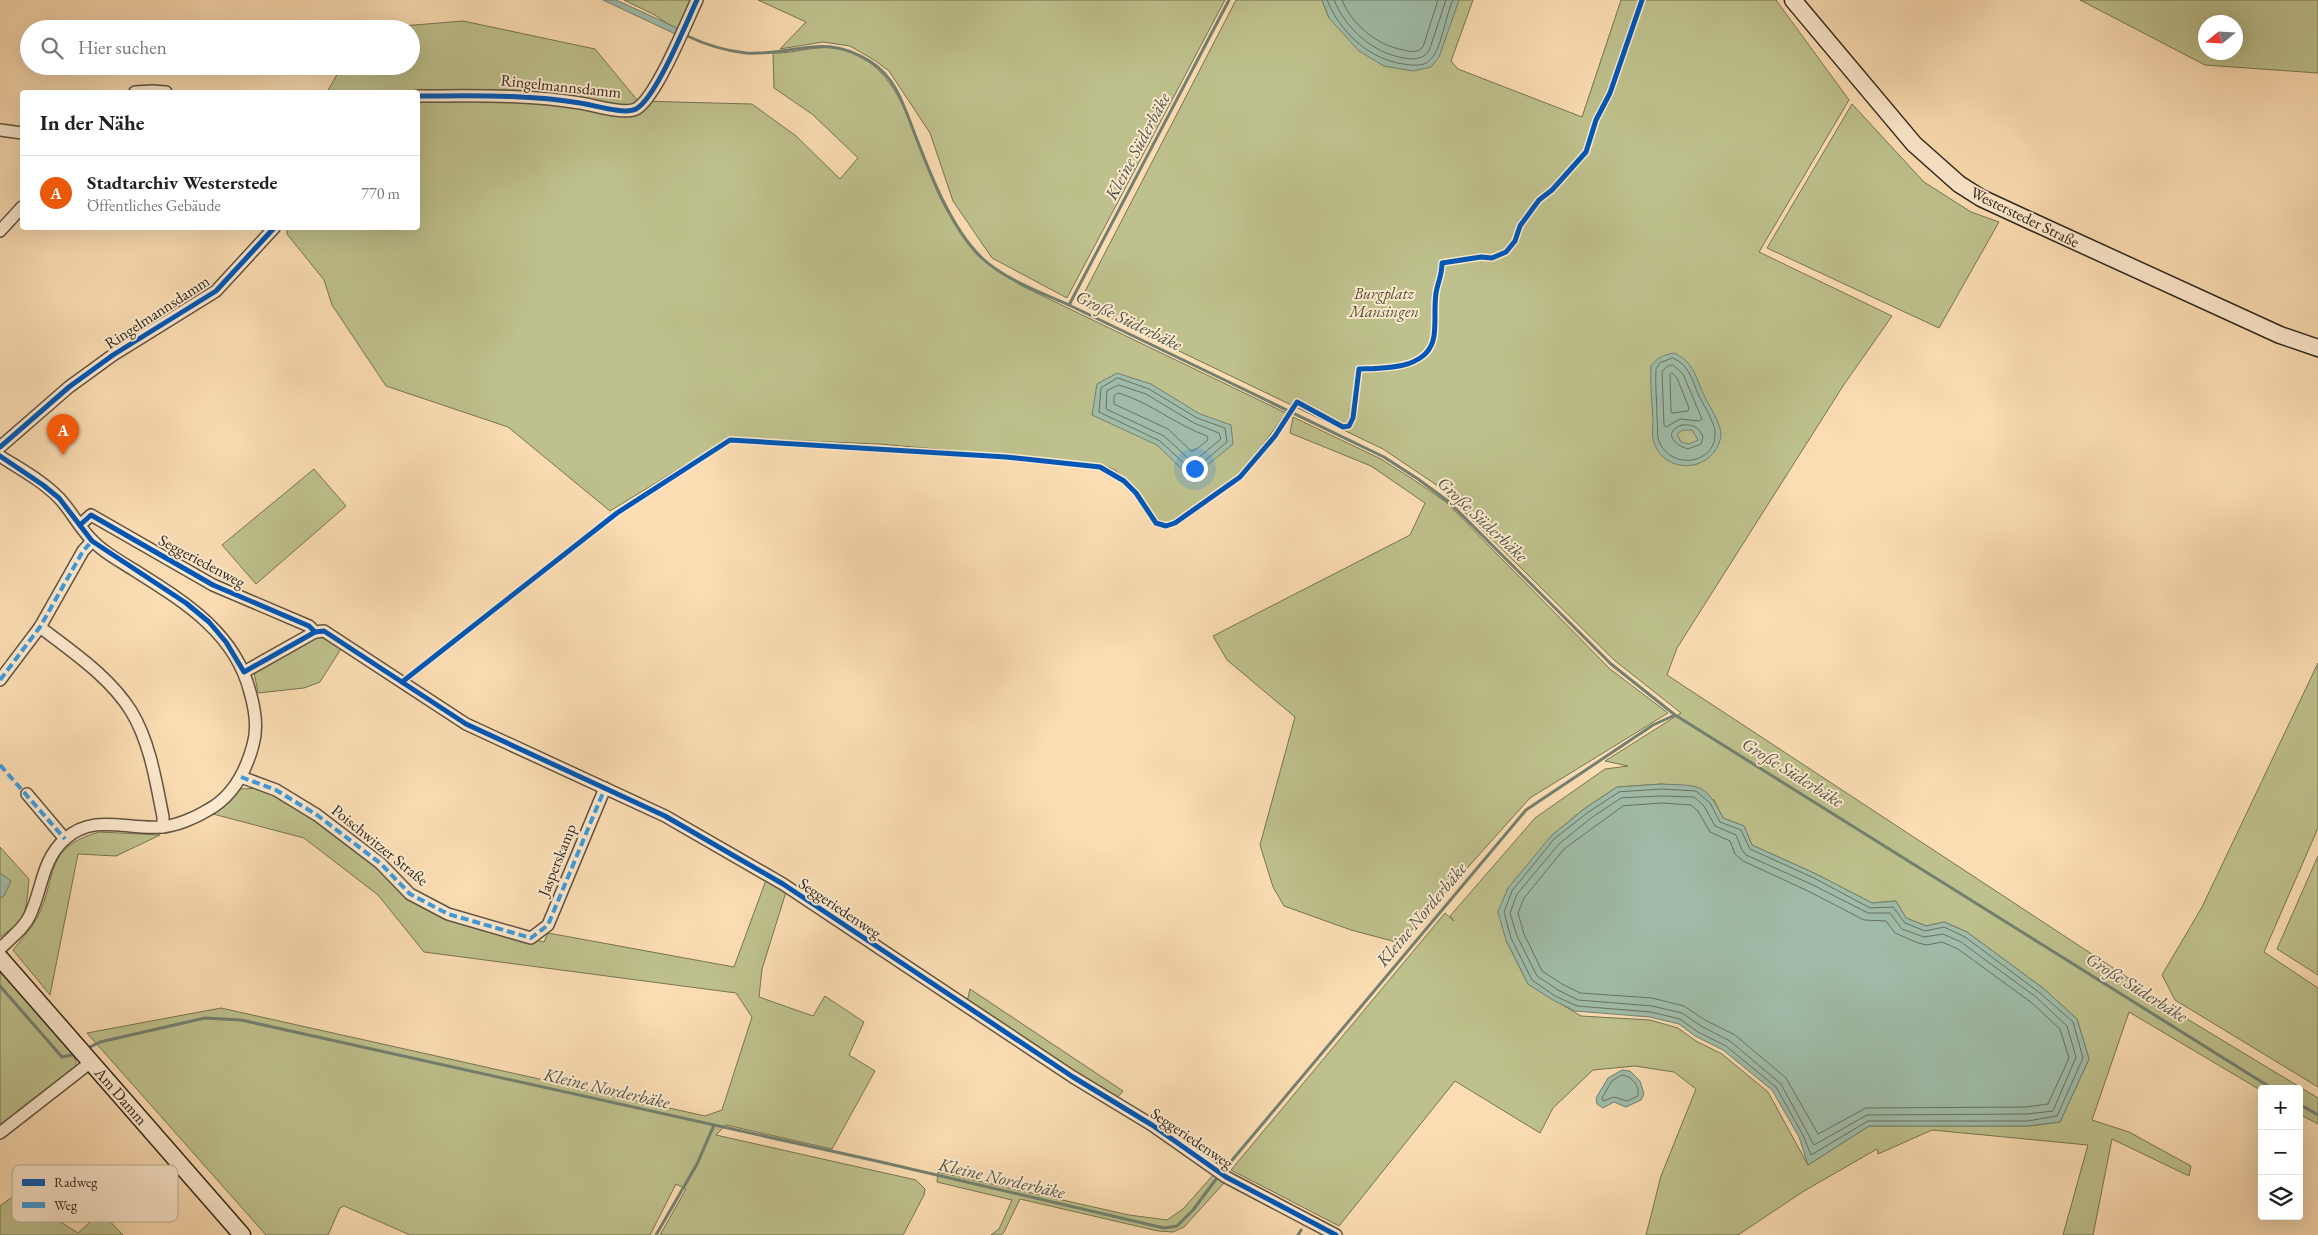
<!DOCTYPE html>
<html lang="de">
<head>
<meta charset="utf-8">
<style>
	:root { --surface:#fff; --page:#f6f6f6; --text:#202124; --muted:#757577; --line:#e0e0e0; --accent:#ea580c }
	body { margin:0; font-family:"EB Garamond",serif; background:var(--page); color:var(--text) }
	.controls { position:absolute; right:15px; bottom:15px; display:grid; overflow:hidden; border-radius:5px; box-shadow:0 5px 20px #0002 }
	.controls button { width:45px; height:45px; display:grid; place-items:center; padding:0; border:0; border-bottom:1px solid var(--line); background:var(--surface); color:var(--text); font:25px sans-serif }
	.compass { position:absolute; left:2198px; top:15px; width:45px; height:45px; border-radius:50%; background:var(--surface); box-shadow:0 5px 20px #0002; rotate:252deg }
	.you { position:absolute; left:1194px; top:468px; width:18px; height:18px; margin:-12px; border:4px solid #fff; border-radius:50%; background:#1a73e8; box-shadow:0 0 0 8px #1a73e833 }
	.badge { display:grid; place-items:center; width:32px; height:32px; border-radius:50%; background:var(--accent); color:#fff; font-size:16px; font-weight:700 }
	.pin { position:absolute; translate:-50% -41px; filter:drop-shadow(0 1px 2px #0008) }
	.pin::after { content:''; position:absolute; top:26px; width:18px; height:15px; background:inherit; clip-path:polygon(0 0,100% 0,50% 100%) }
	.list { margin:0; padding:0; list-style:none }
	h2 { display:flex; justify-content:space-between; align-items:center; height:65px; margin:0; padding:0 20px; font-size:21px }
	h2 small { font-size:16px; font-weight:400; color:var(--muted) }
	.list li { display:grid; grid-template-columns:32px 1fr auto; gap:15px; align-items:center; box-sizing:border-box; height:75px; padding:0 20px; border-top:1px solid var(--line) }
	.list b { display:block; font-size:19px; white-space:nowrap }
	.list p { margin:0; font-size:16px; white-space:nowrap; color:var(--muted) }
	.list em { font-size:16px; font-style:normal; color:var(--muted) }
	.icon { flex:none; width:28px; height:28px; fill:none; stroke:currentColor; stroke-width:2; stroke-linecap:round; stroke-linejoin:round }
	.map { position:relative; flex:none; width:2318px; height:1235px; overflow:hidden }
	.search { position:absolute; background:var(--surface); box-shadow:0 5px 20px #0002; left:20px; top:20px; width:400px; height:55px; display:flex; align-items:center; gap:12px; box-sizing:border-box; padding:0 18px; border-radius:28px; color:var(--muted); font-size:19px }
	.panel { position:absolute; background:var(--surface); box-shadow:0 5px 20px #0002; left:20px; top:90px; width:400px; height:140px; border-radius:5px }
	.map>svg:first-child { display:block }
</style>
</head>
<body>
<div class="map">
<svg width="2318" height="1235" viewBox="0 0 2318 1235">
	<rect width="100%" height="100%" fill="#fcddb3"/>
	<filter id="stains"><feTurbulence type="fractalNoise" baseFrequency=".004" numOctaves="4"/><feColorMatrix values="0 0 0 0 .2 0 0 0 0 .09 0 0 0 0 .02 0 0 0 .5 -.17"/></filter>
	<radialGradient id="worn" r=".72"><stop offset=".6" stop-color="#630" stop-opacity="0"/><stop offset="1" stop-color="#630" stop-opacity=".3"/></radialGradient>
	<g fill="#bec18d" stroke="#767454" fill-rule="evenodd">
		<polygon points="624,0 696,0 681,33 655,15"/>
		<polygon points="758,0 1225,0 1067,298 992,258 953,201 930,133 889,71 874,60 850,46 823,42 780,49 806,22"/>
		<path d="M1236 0H1322L1329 18 1456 5 1459 0H1473L1451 61 1458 69 1582 117 1621 0H1776L1849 100 1759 252 1892 316 1843 386 1677 648 1667 675 2142 987 2141 991 2318 1098V1124L2299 1114V1089H2262V1091L2129 1012 2092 1120 2129 1132 2191 1166 2189 1176 2112 1139 2093 1235H2063L2088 1145 1932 1130 1878 1154 1877 1149 1804 1191 1738 1235H1646L1661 1176 1696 1089 1674 1072 1635 1066 1593 1070 1553 1108 1540 1133 1455 1081 1339 1226 1231 1170 1445 913 1454 921 1450 916 1535 818 1605 769 1628 766 1605 761 1681 713 1614 660 1438 486 1383 449 1079 303ZM1662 784 1714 800 1723 818 1744 826 1752 845 1816 874 1872 903 1896 901 1906 918 1926 926 1944 922 1967 932 2044 989 2077 1019 2089 1059 2060 1122 2028 1126H1869L1808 1165 1768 1092 1722 1054 1696 1041 1678 1028 1650 1020 1581 1016 1528 984 1506 940 1551 836 1584 809 1617 787Z"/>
		<path d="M2080 0H2318V73L2205 65ZM2206 22H2236V52H2206Z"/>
		<path d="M463 21 595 49 638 101 752 104 796 136 840 179 858 158 812 114 774 88 773 53C798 54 821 42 847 51 909 70 917 159 946 209 956 226 969 249 984 261 996 270 1009 278 1022 286L1286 413 1254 457 1236 476 1171 522 1164 523 1155 519 1135 489 1115 470 1100 464 880 444 729 438 610 511 508 427 386 386 332 305 324 280 287 234V228H418V92H327L342 66H411V29H366Z"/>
		<polygon points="1852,104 1924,182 1971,212 1999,222 1939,328 1767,248"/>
		<polygon points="1293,417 1381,459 1411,478 1446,502 1610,669 1668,713 1530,798 1400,943 1351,930 1284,906 1273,887 1260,845 1295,717 1227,660 1213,636 1410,535 1425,503 1371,466 1290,433"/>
		<polygon points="314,469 346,506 256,584 222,545"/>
		<polygon points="316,633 344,644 320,682 304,688 258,693 253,667"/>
		<polygon points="2318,663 2318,828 2264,952 2318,988 2318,1087 2175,1000 2162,975 2202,907"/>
		<polygon points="264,788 280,795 347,843 413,898 477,927 544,942 548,933 734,967 766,880 786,892 762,969 759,997 813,1016 825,996 864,1022 849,1055 875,1071 832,1149 726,1125 716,1135 916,1180 925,1189 924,1195 903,1235 660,1235 686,1189 676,1184 650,1235 410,1235 344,1206 340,1208 328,1235 266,1235 87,1033 221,1008 705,1116 722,1110 752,1017 736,993 424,952 378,895 304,838 213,814 239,789"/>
		<path d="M99 832 160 835 116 856 78 854 50 995 13 950C21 940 31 929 37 918 58 878 42 848 99 832Z"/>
		<path d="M0 847 29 879C26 910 28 918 0 937Z"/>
		<polygon points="2318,856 2318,975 2277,949"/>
		<polygon points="0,971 70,1051 76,1061 76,1066 0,1128"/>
		<polygon points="970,989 1123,1091 1116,1099 967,1002"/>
		<polygon points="938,1172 1129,1215 1167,1220 1183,1209 1214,1174 1224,1183 1184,1227 1173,1232 1158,1231 1020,1199 1004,1232 1001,1235 991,1235 999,1229 1012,1200 937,1182"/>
		<polygon points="26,1187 51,1216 78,1233 101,1212 123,1235 0,1235 0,1206"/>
	</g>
	<g fill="#a0bca9" stroke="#738071" fill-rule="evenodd">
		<polygon points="603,0 616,0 688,33 686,39"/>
		<polygon points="1322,0 1459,0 1439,57 1431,67 1413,71 1384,66 1359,51 1329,18"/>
		<path d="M1674 353C1692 361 1695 374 1702 391 1707 403 1722 424 1721 436 1714 474 1662 476 1653 439 1652 433 1653 426 1653 420 1652 402 1650 384 1651 366 1657 358 1663 355 1674 353ZM1683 430H1692L1698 440 1689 444 1681 442 1677 434Z"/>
		<polygon points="1117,373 1151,384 1200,414 1231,425 1233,444 1204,468 1186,473 1157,445 1092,415 1097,384"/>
		<path d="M1662 784C1699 786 1705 782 1723 818L1744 826 1752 845 1816 874 1872 903 1896 901 1906 918 1926 926 1944 922 1967 932 2044 989 2077 1019 2089 1059 2060 1122 2028 1126H1869L1808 1165 1799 1137 1772 1090 1723 1050 1695 1036 1679 1024 1650 1017 1575 1011 1553 1000 1528 984 1506 940 1498 912 1508 888 1551 836 1584 809 1617 787Z"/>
		<polygon points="0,873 11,881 4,896 0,898"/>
		<polygon points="1622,1070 1630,1071 1640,1081 1644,1094 1641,1100 1626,1107 1614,1102 1603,1108 1597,1104 1596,1098 1608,1078"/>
	</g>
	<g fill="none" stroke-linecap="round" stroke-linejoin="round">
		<g stroke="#687162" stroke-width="1">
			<path d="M1327 0C1340 32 1369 59 1403 64 1411 65 1423 67 1429 61 1442 50 1445 16 1453 0"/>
			<path d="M1334 0C1346 29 1373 53 1404 58 1414 60 1423 59 1429 51L1446 0"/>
			<path d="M1342 0C1352 25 1378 46 1404 50 1411 52 1418 53 1423 47L1438 0"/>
			<path d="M1673 358C1689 365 1692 379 1698 394 1703 404 1715 423 1715 432 1717 466 1667 471 1658 438 1657 432 1658 424 1657 418 1657 402 1655 385 1656 369L1660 363Z"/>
			<polygon points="1673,365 1683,374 1702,419 1699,421 1680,419 1666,427 1664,425 1662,371 1668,366"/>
			<polygon points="1672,373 1677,378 1689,408 1688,411 1673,413 1671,412 1670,375"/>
			<polygon points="1118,378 1149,389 1197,418 1225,428 1227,442 1202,463 1187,466 1160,441 1099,412 1101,388"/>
			<polygon points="1119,385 1146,394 1194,423 1219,433 1221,439 1199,457 1189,459 1164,436 1106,409 1107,391"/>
			<path d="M1119 393C1151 403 1176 425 1207 436L1208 440 1195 450 1191 451 1168 429 1114 404V396Z"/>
			<path d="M1682 425C1693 424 1699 427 1703 437L1701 444 1688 449C1674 445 1662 432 1682 425Z"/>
			<polygon points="1662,789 1696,791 1710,803 1720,822 1741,830 1750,849 1814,878 1870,908 1893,907 1905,923 1925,931 1944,927 1965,937 2040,993 2073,1022 2083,1058 2057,1116 2027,1121 1868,1121 1811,1155 1803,1135 1776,1087 1726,1046 1698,1032 1680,1019 1651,1012 1577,1006 1555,996 1532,980 1511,938 1504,912 1512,891 1554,839 1587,813 1619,792"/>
			<polygon points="1662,796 1694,797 1704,806 1715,826 1736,835 1742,850 1746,855 1811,884 1868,913 1890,913 1902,929 1924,937 1943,934 1961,942 2036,997 2067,1026 2076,1057 2053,1111 2027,1114 1867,1115 1814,1145 1781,1084 1730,1041 1701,1026 1682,1013 1652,1006 1578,1000 1558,990 1537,976 1517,936 1510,913 1517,894 1559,844 1591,818 1621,798"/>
			<polygon points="1662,803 1691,805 1698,811 1710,832 1730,841 1735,854 1743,861 1808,891 1864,920 1886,921 1895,933 1918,943 1927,945 1942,942 1958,949 2032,1003 2060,1029 2069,1058 2048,1104 2026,1107 1866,1108 1818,1134 1786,1078 1735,1035 1705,1020 1684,1006 1652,998 1580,993 1562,984 1542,971 1524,934 1518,913 1524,898 1564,849 1623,806"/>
			<path d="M1622 1075C1632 1076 1640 1086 1638 1096L1627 1101 1614 1097 1603 1101 1602 1098 1612 1081Z"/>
		</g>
		<g stroke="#738071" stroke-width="3">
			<path d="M685 35C704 44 725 51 746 53 797 56 823 31 871 62 896 78 904 106 914 132 929 171 951 229 982 258 1004 279 1042 293 1069 305L1384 457 1418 479 1449 502 1611 664 1675 715 2273 1089"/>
			<polyline points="1069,305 1229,0"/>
			<polyline points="0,986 62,1057 76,1054"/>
			<polyline points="86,1049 100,1042 205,1018 241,1020 881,1162 1164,1228 1177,1226 1193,1210 1217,1178"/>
			<polyline points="2299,1104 2318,1115"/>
			<polyline points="1223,1171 1526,810 1653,725 1675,715"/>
			<polyline points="656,1235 697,1164 714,1125"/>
			<polyline points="1298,1235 1301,1230"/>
		</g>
		<g stroke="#625442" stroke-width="14">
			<g id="street">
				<polyline points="135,92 152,91 166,92"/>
				<path d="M418 96C472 96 526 94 580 103 594 105 624 115 636 109 656 98 686 23 697 0"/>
				<polyline points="0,130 22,133"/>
				<polyline points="0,231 22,207"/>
				<polyline points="0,447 69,387 113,355 216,291 274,228"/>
				<path d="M0 456C20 469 43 481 60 499 72 512 80 529 93 541 104 553 120 561 134 570 183 601 235 632 250 692 255 709 258 728 253 745 246 771 232 797 208 810 195 818 176 826 161 827 127 830 94 813 65 839 41 861 43 888 30 915 24 929 10 938 0 949"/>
				<polyline points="80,525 91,515 213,585 309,626 315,632"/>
				<path d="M40 627C72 652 109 676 131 711 150 742 156 782 163 817V827"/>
				<polyline points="244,672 315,632 324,631 466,724 665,816 783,884 1073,1077 1152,1125 1226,1177 1336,1235"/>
				<polyline points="0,680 40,627 83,551 92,541"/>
				<polyline points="241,777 276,790 317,815 380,863 410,894 448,914 531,938 548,925 605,788"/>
				<polyline points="27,794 65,839"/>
				<polyline points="0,1133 91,1062"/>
			</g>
		</g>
		<g stroke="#2f261c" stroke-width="19">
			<g id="secondary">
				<polyline points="1793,0 1914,144 1959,184 1981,198 2033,222 2280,335 2318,348"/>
				<polyline points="0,958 242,1235"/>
			</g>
		</g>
		<use href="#street" stroke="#fde9ce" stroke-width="11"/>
		<use href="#secondary" stroke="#fde9ce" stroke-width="16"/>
		<g stroke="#3d9cdf" stroke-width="4" stroke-dasharray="8 4" stroke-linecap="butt">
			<polyline points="0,680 40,627 83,551 92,541"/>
			<polyline points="0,765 65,839"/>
			<polyline points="241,777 276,790 317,815 380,863 410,894 448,914 531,938 548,925 605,788"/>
		</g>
		<g stroke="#fde9ce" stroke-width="8">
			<g id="cycleway">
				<path d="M418 96C472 96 526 94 580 103 594 105 624 115 636 109 656 98 686 23 697 0"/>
				<polyline points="0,447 69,387 113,355 216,291 274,228"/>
				<polyline points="0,456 43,485 59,498 92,541 186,603 209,622 226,642 244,672 315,632 324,631 466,724 665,816 783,884 1073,1077 1152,1125 1226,1177 1336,1235"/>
				<polyline points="80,525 91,515 213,585 309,626 315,632"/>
				<path d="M402 682 617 513 730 440 1006 457 1100 467 1124 481 1136 493 1156 523 1166 526 1175 523 1240 477 1275 436 1297 402 1343 427 1349 426 1353 418 1359 369C1384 368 1429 370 1434 336 1436 322 1434 307 1436 293 1438 281 1442 276 1442 263L1481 257 1492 258 1506 252 1515 241 1520 226 1539 200 1552 190 1586 152 1596 120 1610 93 1642 0"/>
			</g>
		</g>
		<use href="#cycleway" stroke="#0057b8" stroke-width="5"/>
	</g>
	<g text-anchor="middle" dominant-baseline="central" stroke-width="4" stroke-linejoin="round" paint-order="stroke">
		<g font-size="16" fill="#2f261c" stroke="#fde9ce">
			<text transform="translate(561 86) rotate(6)">Ringelmannsdamm</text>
			<text transform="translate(2025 217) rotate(26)">Westersteder Straße</text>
			<text transform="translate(157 312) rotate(-33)">Ringelmannsdamm</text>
			<text transform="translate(202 561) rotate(28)">Seggeriedenweg</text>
			<text transform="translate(380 845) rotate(39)">Poischwitzer Straße</text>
			<text transform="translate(557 860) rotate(-68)">Jasperskamp</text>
			<text transform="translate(840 908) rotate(34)">Seggeriedenweg</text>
			<text transform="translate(121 1096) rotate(49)">Am Damm</text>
			<text transform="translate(1192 1138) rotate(34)">Seggeriedenweg</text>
		</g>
		<g font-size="16" font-style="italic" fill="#534d38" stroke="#fde9ce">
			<text x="1384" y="293">Burgplatz<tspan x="1384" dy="18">Mansingen</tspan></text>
		</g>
		<g font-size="18" font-style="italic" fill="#515346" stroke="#fde9ce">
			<text transform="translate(1137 146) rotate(-62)">Kleine Süderbäke</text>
			<text transform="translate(1129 320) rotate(26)">Große Süderbäke</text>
			<text transform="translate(1483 519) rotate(43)">Große Süderbäke</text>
			<text transform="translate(1793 772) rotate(32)">Große Süderbäke</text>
			<text transform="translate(1421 914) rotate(-50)">Kleine Norderbäke</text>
			<text transform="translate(2137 987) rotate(32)">Große Süderbäke</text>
			<text transform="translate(607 1088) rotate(13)">Kleine Norderbäke</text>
			<text transform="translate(1002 1178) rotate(13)">Kleine Norderbäke</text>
		</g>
	</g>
	<rect x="12" y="1165" width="166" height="57" rx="8" fill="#fde9ce" stroke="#bfae99" stroke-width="1"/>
	<rect x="22" y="1179" width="23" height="7" fill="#0057b8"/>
	<rect x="22" y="1202" width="23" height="6" fill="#3d9cdf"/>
	<g font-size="14" fill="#2f261c">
		<text x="54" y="1187">Radweg</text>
		<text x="54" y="1210">Weg</text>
	</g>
	<rect width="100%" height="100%" filter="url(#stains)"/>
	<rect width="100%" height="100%" fill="url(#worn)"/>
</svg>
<div class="controls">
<button>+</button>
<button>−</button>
<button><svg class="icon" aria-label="layers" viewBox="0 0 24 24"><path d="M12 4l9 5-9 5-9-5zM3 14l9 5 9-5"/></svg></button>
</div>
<svg class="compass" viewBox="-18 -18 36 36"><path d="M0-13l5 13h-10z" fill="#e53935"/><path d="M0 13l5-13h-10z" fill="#757577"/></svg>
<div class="you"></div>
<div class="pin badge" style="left:63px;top:455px">A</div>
<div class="search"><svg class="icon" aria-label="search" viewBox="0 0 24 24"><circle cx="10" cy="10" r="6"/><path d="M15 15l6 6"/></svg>Hier suchen</div>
<section class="panel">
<h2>In der Nähe<small></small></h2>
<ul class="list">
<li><span class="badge">A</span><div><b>Stadtarchiv Westerstede</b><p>Öffentliches Gebäude</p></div><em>770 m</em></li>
</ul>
</section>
</div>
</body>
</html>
